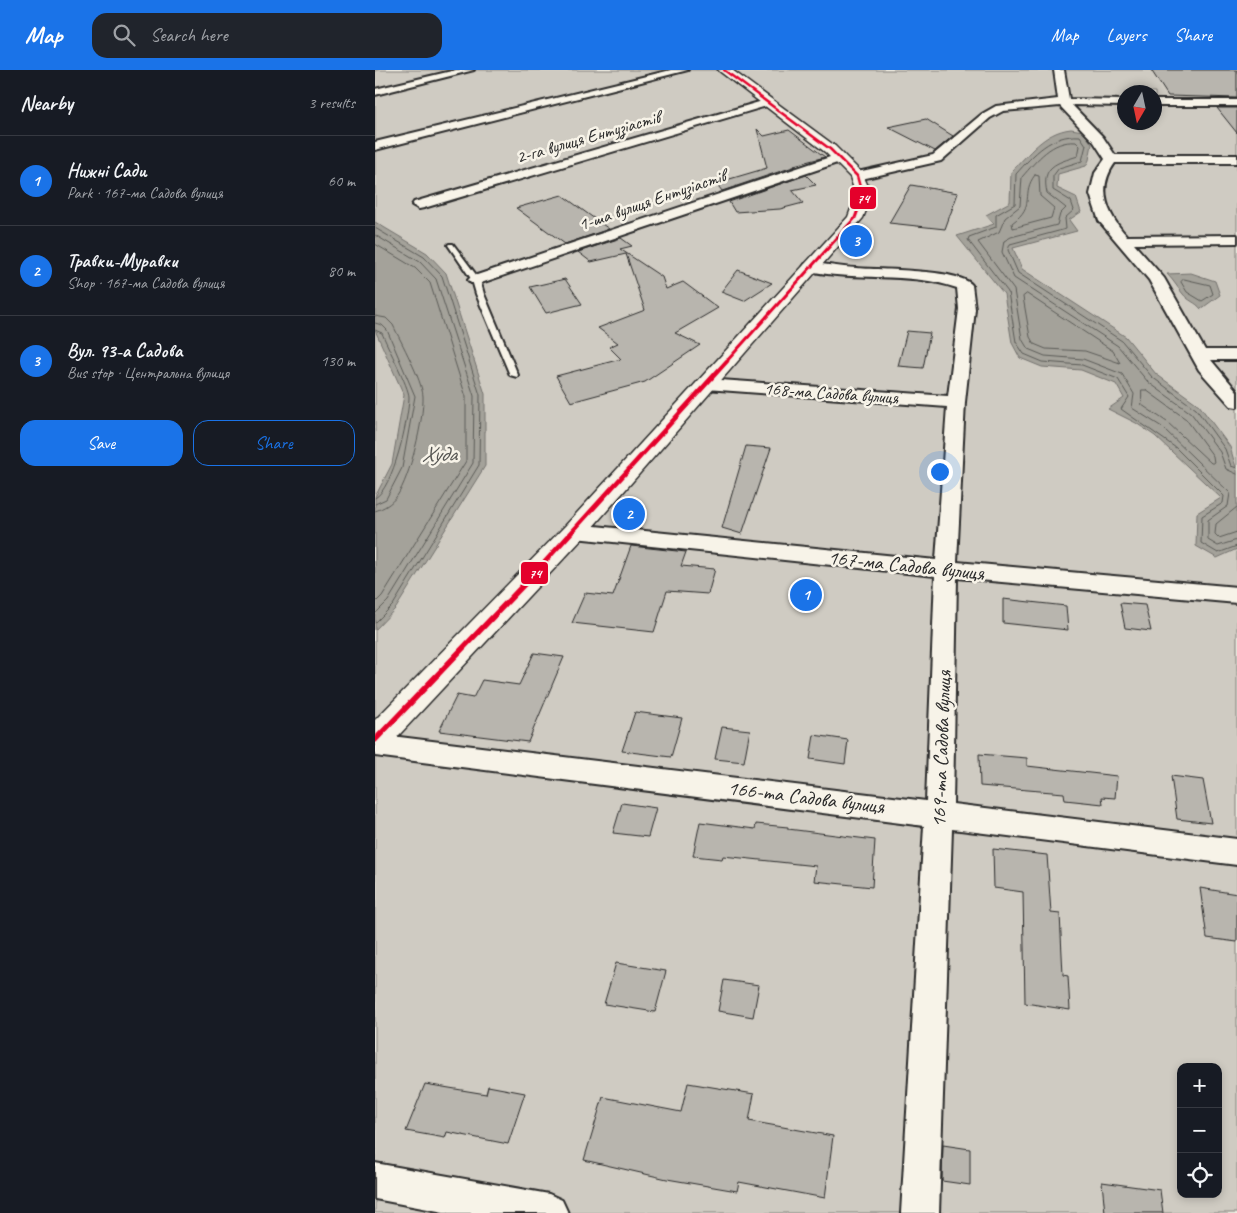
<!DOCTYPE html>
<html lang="en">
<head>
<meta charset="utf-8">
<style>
	:root { --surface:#171b24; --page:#20242c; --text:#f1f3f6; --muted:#9ea1a6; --line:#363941; --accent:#1a73e8 }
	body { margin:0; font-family:Caveat,sans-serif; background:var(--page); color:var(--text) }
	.controls { position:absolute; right:15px; bottom:15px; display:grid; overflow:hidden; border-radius:10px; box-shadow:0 2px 8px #0003 }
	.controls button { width:45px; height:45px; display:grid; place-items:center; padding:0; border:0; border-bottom:1px solid var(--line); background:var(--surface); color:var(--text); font:25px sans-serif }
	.compass { position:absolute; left:742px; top:15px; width:45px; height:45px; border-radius:50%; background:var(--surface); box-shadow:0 2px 8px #0003; rotate:189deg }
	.you { position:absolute; left:564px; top:401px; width:18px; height:18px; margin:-12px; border:4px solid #fff; border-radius:50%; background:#1a73e8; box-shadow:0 0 0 8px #1a73e833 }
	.badge { display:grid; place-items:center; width:32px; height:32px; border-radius:50%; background:var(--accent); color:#fff; font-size:16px; font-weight:700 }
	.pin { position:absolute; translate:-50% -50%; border:2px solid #fff; box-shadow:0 1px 5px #0006 }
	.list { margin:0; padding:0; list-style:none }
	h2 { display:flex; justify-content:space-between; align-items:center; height:65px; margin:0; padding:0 20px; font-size:21px }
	h2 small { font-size:16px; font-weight:400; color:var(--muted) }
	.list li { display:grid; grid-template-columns:32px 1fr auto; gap:15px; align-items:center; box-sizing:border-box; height:90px; padding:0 20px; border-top:1px solid var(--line) }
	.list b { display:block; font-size:19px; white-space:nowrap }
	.list p { margin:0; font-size:16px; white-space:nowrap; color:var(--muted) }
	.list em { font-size:16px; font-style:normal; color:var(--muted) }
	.actions { display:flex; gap:10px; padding:15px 20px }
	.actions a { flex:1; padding:11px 0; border:1px solid var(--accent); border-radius:15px; text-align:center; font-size:18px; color:var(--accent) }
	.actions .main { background:var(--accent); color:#fff }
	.icon { flex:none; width:28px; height:28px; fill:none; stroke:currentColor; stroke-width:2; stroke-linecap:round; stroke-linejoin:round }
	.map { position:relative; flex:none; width:862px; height:1143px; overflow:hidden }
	header { display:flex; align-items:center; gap:30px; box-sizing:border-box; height:70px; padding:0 25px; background:var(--accent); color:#fff }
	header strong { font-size:24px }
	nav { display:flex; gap:28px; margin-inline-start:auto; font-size:18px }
	.search { width:350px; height:45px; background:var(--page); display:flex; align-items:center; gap:12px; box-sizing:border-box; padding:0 18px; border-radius:15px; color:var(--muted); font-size:19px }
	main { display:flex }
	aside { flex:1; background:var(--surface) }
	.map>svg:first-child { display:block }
</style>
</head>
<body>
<header>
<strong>Map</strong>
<div class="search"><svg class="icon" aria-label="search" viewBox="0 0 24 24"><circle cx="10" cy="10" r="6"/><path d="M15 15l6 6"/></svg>Search here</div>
<nav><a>Map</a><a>Layers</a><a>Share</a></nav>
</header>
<main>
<aside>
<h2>Nearby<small>3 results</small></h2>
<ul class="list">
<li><span class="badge">1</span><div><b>Нижні Сади</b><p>Park · 167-ма Садова вулиця</p></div><em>60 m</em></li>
<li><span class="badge">2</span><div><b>Травки-Муравки</b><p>Shop · 167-ма Садова вулиця</p></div><em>80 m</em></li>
<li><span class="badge">3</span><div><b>Вул. 93-а Садова</b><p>Bus stop · Центральна вулиця</p></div><em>130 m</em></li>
</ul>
<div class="actions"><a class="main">Save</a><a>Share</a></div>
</aside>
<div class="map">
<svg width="862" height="1143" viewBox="0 0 862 1143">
	<rect width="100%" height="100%" fill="#efebe0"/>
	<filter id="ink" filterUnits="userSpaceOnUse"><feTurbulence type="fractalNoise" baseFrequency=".02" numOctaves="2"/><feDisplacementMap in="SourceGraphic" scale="10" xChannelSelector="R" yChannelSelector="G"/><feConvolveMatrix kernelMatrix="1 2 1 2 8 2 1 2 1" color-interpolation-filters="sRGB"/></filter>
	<g filter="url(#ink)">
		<path fill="#cfcbc2" stroke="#7d7b76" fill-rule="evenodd" d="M0 0H862V1143H0ZM750 22H780V52H750ZM806 997H843V1124H806Z"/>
		<g fill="#a4a29a" stroke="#74726e">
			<path d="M696 59 708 61 717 74 714 90 711 96 683 104 682 118 701 127 706 142 694 150 702 161 638 178 647 199 751 267 781 304 824 335 855 377 862 401V479L842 488 821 476 822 443 846 428 780 366 761 353 733 339 749 328 741 314 706 300 667 297 645 288 637 273 629 224 582 166 619 154 611 145 635 132 636 102C654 84 669 62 696 59Z"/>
			<polygon points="0,152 52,183 71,203 110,324 110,396 21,538 0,560 0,427 17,394 29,325 0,260"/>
			<path d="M816 203 840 211 845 225 826 239C821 232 813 231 808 224 802 217 799 211 792 204Z"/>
		</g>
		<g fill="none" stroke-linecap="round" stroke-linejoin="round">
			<g stroke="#5b5b57" stroke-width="1">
				<path d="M660 105 664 106 665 126 679 138 676 148 638 158 637 153C662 135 645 124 660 105Z"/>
				<polyline points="0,158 49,187 67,206 105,325 104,395 18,535 0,553"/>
				<polyline points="0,165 45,192 61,209 99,326 98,393 13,531 0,544"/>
				<polyline points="0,174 40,198 55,213 91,327 91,391 7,526 0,533"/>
				<polygon points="809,209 835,215 838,224 827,231 812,222 806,212"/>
				<polygon points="652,224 738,281 745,293 710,281 671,279 659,274 655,267 648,227"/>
				<path d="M0 246 11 248 18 255C26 272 47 310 48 326 49 350 35 407 22 426 16 434 9 438 0 441"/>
				<polyline points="0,253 7,255 12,260 40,326 27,398 11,429 0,434"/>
				<path d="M0 260 7 263C12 276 34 317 34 327 34 348 18 419 0 428"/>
				<polygon points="767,320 771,320 811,349 838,386 839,393 836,393 792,352 767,335"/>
				<path d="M862 398 856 396 850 379 821 339 777 307 747 271 643 203 633 180 635 174 691 159 690 148 699 140 696 131 678 120V106L684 98 707 91 711 75 705 66C676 64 659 84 641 104L640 134 621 145V157L594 167 593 170 633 222 641 272 649 284 668 292 707 295 743 309 754 327 746 339 801 378 849 426 848 433 827 446 826 473 843 483 862 476"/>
				<path d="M862 404 851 399 845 382 816 343 773 312 743 276 639 208 627 182 629 171 636 167 682 155 685 144 691 138 672 123C666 96 681 93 703 86L705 76 701 72C677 70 662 90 647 107L645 136 630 148 624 162 603 172 639 220 647 269 653 279 670 286 708 289 747 304 759 324 757 338 787 357 855 423 853 436 833 450V470L843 476 862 470"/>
				<polyline points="862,437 841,454 840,464 844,468 862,462"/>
			</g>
		</g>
		<g fill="#b8b5ae" stroke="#2b2b2b">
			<polygon points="776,0 862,0 862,28 793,26"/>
			<polygon points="842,38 862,38 862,63"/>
			<polygon points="551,49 578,66 560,81 513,57"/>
			<polygon points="382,59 389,66 414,60 450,87 419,95 421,96 347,121 341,113 392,98"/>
			<polygon points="431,105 441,115 417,120 428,133 405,139 360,142 354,132"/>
			<polygon points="536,115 583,123 570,159 514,153"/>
			<polygon points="187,125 213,144 234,159 190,174 141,138"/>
			<polygon points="246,168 257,176 245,179 287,207 291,219 308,212 343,238 300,263 325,275 270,312 196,332 181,306 246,289 234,277 243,273 223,258 270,240 251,184 216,192 203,182"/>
			<polygon points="363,200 397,213 369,231 346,222"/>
			<polygon points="190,209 207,234 171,243 155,217"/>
			<polygon points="532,261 555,263 548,298 523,296"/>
			<polygon points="371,376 396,378 367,464 347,458"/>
			<polygon points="256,476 311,482 306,496 340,499 333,524 292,521 279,562 197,553 210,523 238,526"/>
			<polygon points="628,529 691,536 693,560 628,553"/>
			<polygon points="745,533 770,535 776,561 750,558"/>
			<polygon points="159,583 189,587 153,672 64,661 82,625 98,628 107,610 144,615"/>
			<polygon points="260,642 307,648 296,687 247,681"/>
			<polygon points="347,657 375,660 369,692 340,689"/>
			<polygon points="439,665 473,670 470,694 435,689"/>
			<polygon points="604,684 652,688 652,696 742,706 740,728 727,727 728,734 690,730 689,723 605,716"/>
			<polygon points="796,706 828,710 836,753 802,749"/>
			<polygon points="247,733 281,738 273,767 238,763"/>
			<polygon points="325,752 380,759 381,754 413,757 413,759 500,770 497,817 439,811 441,796 348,786 347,789 318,786"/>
			<polygon points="618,779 672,785 676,843 685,844 688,905 693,906 695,940 650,933 648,822 619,818"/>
			<polygon points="825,818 862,824 862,872 832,868"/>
			<polygon points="241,893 291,901 280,942 229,934"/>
			<polygon points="349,910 384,915 378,947 343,941"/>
			<polygon points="313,1013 379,1024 374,1051 458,1066 450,1128 364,1112 362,1121 292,1109 209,1090 228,1027 306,1042"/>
			<polygon points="50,1014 111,1024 113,1016 150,1023 133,1074 72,1062 70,1068 31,1061"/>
			<polygon points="568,1075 595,1079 595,1115 567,1111"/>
			<polygon points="727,1112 785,1120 788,1143 730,1143"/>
		</g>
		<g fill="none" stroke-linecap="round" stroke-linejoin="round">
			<g stroke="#2b2b2b" stroke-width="4">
				<polygon id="service" points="74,174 78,174 105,210 109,224 143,305 142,307 135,305 101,224 97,210 73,175"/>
			</g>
			<g stroke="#2b2b2b" stroke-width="4">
				<g id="minor">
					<polygon points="81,0 99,0 0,25 0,19"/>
					<polygon points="296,0 313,0 0,80 0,72"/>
					<path d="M679 0H689L694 29 750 30V36L697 35 728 67 740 85H862V93H740C721 119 732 144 752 166L862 165V173L759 174 789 208 830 280H862V290H836L862 321V337L856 336 824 300 774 210 724 151 715 124 720 103 730 89 719 72 685 36 628 41 615 48 566 91 482 110 476 106 478 103 558 85 607 44 621 36 683 29Z"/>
					<polygon points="391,30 396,33 395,35 49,138 44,139 37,135 39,132"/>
					<rect x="780" y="30" width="82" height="6"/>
					<polygon points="464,84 468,85 470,88 468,91 106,213 96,213 93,210 96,207"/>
					<path d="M435 193C450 194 465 197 481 198 502 200 585 199 597 215L600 239 590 332 582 492 862 517V533L582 508 578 734 862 769V795L577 759 564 1143H526L549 756 0 686V664L551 731 560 506 200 468 193 466 189 461 193 456 200 454 561 490 572 337 331 319 325 318 322 314 325 310 331 309 573 326 584 239 582 218C533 201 479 212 430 200L428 197 430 194Z"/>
					<polygon points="0,1093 174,1124 187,1130 193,1143 74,1143 0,1129"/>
				</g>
			</g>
			<g stroke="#2b2b2b" stroke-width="3">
				<polygon id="tertiary" points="343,0 357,0 460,76 487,103 497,125 488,148 209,467 11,679 0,683 0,650 191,455 473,147 481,125 475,107 450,82"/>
			</g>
			<use href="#service" fill="#f7f3e8" fill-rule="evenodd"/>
			<use href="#minor" fill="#f7f3e8" fill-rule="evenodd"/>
			<use href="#tertiary" fill="#f7f3e8" fill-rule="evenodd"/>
			<g stroke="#f7f3e8" stroke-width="4.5">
				<polyline id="bus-1-far3" points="349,0 455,79 482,106 488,128"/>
			</g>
			<g stroke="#f7f3e8" stroke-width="5.5">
				<polyline id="bus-1-far2" points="351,292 480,148 488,126"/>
			</g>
			<g stroke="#f7f3e8" stroke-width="8">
				<polyline id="bus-1-far1" points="157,506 352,291"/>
			</g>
			<g stroke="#f7f3e8" stroke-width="9">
				<polyline id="bus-1" points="0,670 158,505"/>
			</g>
			<use href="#bus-1-far3" stroke="#e4002b" stroke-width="2.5"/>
			<use href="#bus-1-far2" stroke="#e4002b" stroke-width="3"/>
			<use href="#bus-1-far1" stroke="#e4002b" stroke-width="4.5"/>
			<use href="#bus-1" stroke="#e4002b" stroke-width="5.5"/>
		</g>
	</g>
	<g text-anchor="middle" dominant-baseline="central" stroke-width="5" stroke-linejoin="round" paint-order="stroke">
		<g font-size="18" fill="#2b2b2b" stroke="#f7f3e8">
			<text transform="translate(213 67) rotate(-16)">2-га вулиця Ентузіастів</text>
			<text transform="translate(277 130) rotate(-19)">1-ша вулиця Ентузіастів</text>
			<text transform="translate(456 323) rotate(4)">168-ма Садова вулиця</text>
		</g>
		<g font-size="21" fill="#2b2b2b" stroke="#f7f3e8">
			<text transform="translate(531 495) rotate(6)">167-ма Садова вулиця</text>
			<text transform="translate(566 679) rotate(-88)">169-та Садова вулиця</text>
			<text transform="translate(431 727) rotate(7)">166-та Садова вулиця</text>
		</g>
		<g font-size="22" font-style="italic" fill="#555552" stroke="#f7f3e8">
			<text x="64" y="384">Худа</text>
		</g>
	</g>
	<g stroke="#f7f3e8" stroke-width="2">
		<rect x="474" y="116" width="28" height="24" rx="5" fill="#e4002b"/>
		<rect x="145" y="491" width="29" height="24" rx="5" fill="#e4002b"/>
	</g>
	<g font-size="14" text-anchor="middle" font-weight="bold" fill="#fff">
		<text x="488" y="133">74</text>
		<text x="160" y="508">74</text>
	</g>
</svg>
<div class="controls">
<button>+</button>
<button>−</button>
<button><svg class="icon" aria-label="locate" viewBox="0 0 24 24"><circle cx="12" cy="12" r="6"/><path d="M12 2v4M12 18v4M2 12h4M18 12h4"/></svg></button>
</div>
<svg class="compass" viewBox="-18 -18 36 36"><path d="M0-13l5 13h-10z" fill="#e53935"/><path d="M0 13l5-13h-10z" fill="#9ea1a6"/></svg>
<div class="you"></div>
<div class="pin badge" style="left:431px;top:525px">1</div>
<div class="pin badge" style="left:254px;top:444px">2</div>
<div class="pin badge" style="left:481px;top:171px">3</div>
</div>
</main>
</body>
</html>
